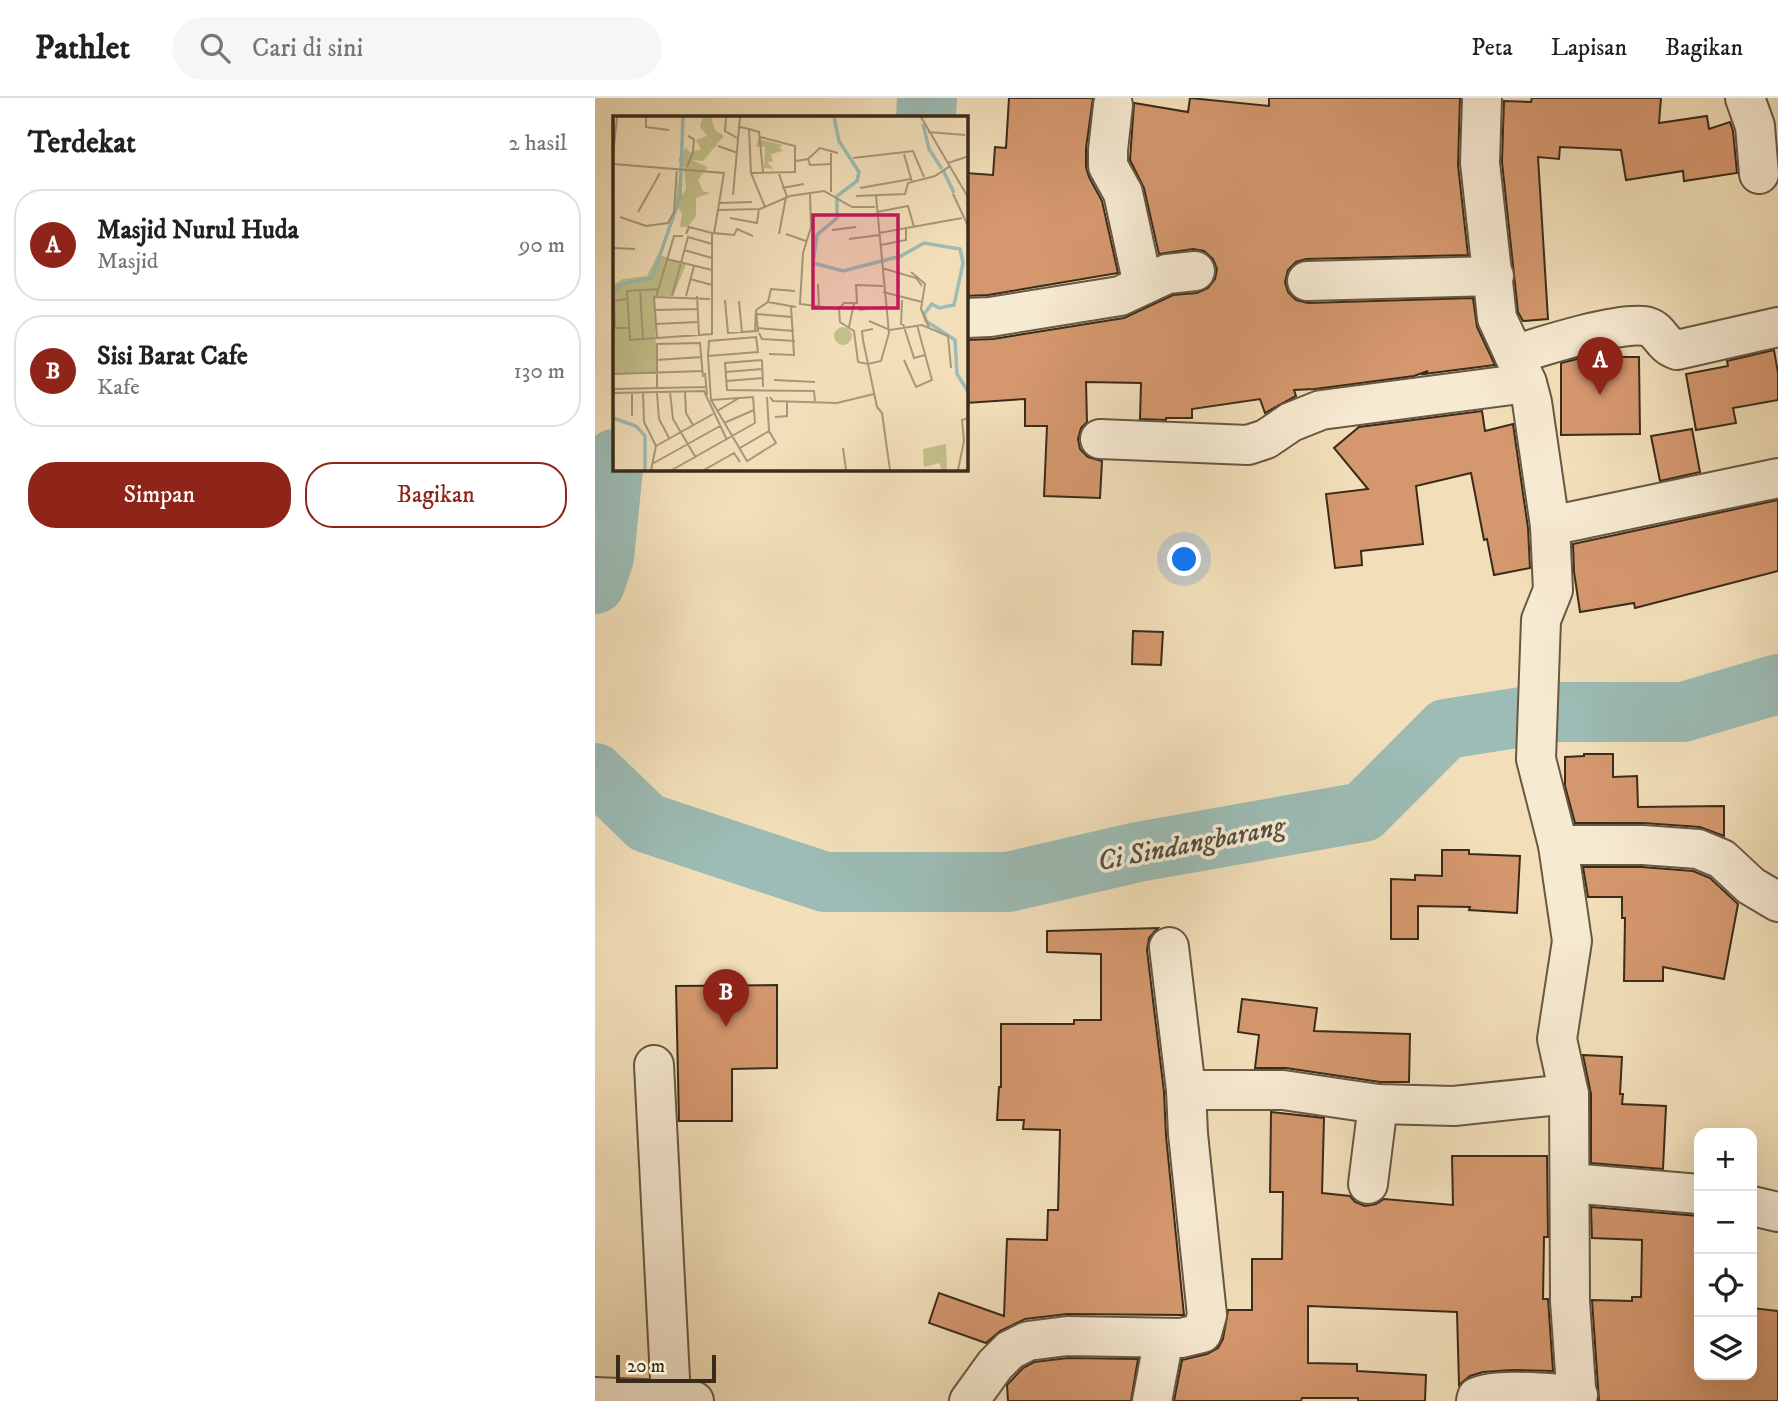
<!DOCTYPE html>
<html lang="id">
<head>
<meta charset="utf-8">
<style>
	:root { --surface:#fff; --page:#f6f6f6; --text:#202124; --muted:#757577; --line:#e0e0e0; --accent:#8f2418 }
	body { margin:0; font-family:"IM FELL DW Pica",serif; background:var(--page); color:var(--text) }
	.controls { position:absolute; right:21px; bottom:21px; display:grid; overflow:hidden; border-radius:14px; box-shadow:0 7px 28px #0002 }
	.controls button { width:63px; height:63px; display:grid; place-items:center; padding:0; border:0; border-bottom:2px solid var(--line); background:var(--surface); color:var(--text); font:35px sans-serif }
	.scale { position:absolute; left:21px; bottom:18px; width:100px; box-sizing:border-box; padding-left:7px; border:4px solid #392b1b; border-top:0; font-size:19px; line-height:24px; white-space:nowrap; color:#392b1b; -webkit-text-stroke:5px #f7ead2; paint-order:stroke }
	.you { position:absolute; left:590px; top:462px; width:24px; height:24px; margin:-18px; border:5px solid #fff; border-radius:50%; background:#1a73e8; box-shadow:0 0 0 10px #1a73e833 }
	.badge { display:grid; place-items:center; width:46px; height:46px; border-radius:50%; background:var(--accent); color:#fff; font-size:23px; font-weight:700 }
	.pin { position:absolute; translate:-50% -58px; filter:drop-shadow(0 2px 4px #0008) }
	.pin::after { content:''; position:absolute; top:37px; width:24px; height:21px; background:inherit; clip-path:polygon(0 0,100% 0,50% 100%) }
	.list { margin:0; padding:0; list-style:none }
	h2 { display:flex; justify-content:space-between; align-items:center; height:91px; margin:0; padding:0 28px; font-size:30px }
	h2 small { font-size:23px; font-weight:400; color:var(--muted) }
	.list li { display:grid; grid-template-columns:46px 1fr auto; gap:21px; align-items:center; box-sizing:border-box; height:112px; margin:0 14px 14px; padding:0 14px; border:2px solid var(--line); border-radius:28px }
	.list b { display:block; font-size:26px; white-space:nowrap }
	.list p { margin:0; font-size:23px; white-space:nowrap; color:var(--muted) }
	.list em { font-size:23px; font-style:normal; color:var(--muted) }
	.actions { display:flex; gap:14px; padding:21px 28px }
	.actions a { flex:1; padding:16px 0; border:2px solid var(--accent); border-radius:28px; text-align:center; font-size:24px; color:var(--accent) }
	.actions .main { background:var(--accent); color:#fff }
	.icon { flex:none; width:38px; height:38px; fill:none; stroke:currentColor; stroke-width:2; stroke-linecap:round; stroke-linejoin:round }
	.map { position:relative; flex:none; width:1183px; height:1303px; overflow:hidden }
	header { display:flex; align-items:center; gap:42px; box-sizing:border-box; height:98px; padding:0 35px; background:var(--surface); border-bottom:2px solid var(--line) }
	header strong { font-size:33px }
	nav { display:flex; gap:38px; margin-inline-start:auto; font-size:24px }
	.search { width:490px; height:63px; background:var(--page); display:flex; align-items:center; gap:18px; box-sizing:border-box; padding:0 24px; border-radius:38px; color:var(--muted); font-size:26px }
	main { display:flex }
	aside { flex:1; background:var(--surface) }
	.map>svg:first-child { display:block }
</style>
</head>
<body>
<header>
<strong>Pathlet</strong>
<div class="search"><svg class="icon" aria-label="search" viewBox="0 0 24 24"><circle cx="10" cy="10" r="6"/><path d="M15 15l6 6"/></svg>Cari di sini</div>
<nav><a>Peta</a><a>Lapisan</a><a>Bagikan</a></nav>
</header>
<main>
<aside>
<h2>Terdekat<small>2 hasil</small></h2>
<ul class="list">
<li><span class="badge">A</span><div><b>Masjid Nurul Huda</b><p>Masjid</p></div><em>90 m</em></li>
<li><span class="badge">B</span><div><b>Sisi Barat Cafe</b><p>Kafe</p></div><em>130 m</em></li>
</ul>
<div class="actions"><a class="main">Simpan</a><a>Bagikan</a></div>
</aside>
<div class="map">
<svg width="1183" height="1303" viewBox="0 0 1183 1303">
	<rect width="100%" height="100%" fill="#f2dfb9"/>
	<filter id="stains"><feTurbulence type="fractalNoise" baseFrequency=".00286" numOctaves="4"/><feColorMatrix values="0 0 0 0 .2 0 0 0 0 .09 0 0 0 0 .02 0 0 0 .5 -.17"/></filter>
	<radialGradient id="worn" r=".72"><stop offset=".6" stop-color="#630" stop-opacity="0"/><stop offset="1" stop-color="#630" stop-opacity=".3"/></radialGradient>
	<g fill="none" stroke-linecap="round" stroke-linejoin="round">
		<g stroke="#9cbcb5" stroke-width="60">
			<polyline points="331,19 332,0"/>
			<polyline points="0,486 9,459 19,361"/>
			<polyline points="0,675 52,725 230,784 413,784 543,754 768,714 851,631 958,614 1088,614 1183,586"/>
		</g>
	</g>
	<g fill="#d5976e" stroke="#392b1b" stroke-width="2">
		<polygon points="414,0 498,0 491,50 491,69 494,79 507,103 523,175 393,197 371,198 371,75 398,77 400,49 411,50"/>
		<polygon points="595,0 674,8 674,0 865,0 863,67 873,157 711,161 701,164 693,172 690,184 693,194 701,202 713,205 878,200 882,229 900,267 829,276 833,273 819,278 720,291 699,292 701,298 670,315 665,301 597,311 597,320 571,320 571,322 545,321 546,285 491,284 492,324 486,330 483,341 485,351 493,359 507,363 505,400 449,398 452,328 430,328 430,301 371,305 371,242 398,241 529,220 578,197 602,195 613,190 620,181 622,171 618,161 609,153 598,151 564,156 549,90 535,62 539,5 593,14"/>
		<polygon points="937,0 1066,0 1064,25 1112,18 1114,31 1135,24 1138,33 1142,75 1089,83 1088,73 1031,82 1026,52 965,49 964,61 943,59 953,221 928,223 923,214 907,64 909,3 936,4"/>
		<polygon points="1179,252 1183,275 1183,302 1138,310 1141,325 1101,332 1091,276 1133,268 1132,263"/>
		<polygon points="990,259 1044,259 1045,336 966,337 966,265"/>
		<polygon points="887,313 890,333 918,326 933,430 935,470 899,477 892,441 889,442 876,375 821,388 828,446 766,453 767,467 740,470 731,396 773,391 739,350 764,329"/>
		<polygon points="1097,331 1105,374 1065,383 1056,338"/>
		<polygon points="1183,402 1183,473 1040,510 1039,505 985,514 979,474 978,446"/>
		<polygon points="538,533 568,534 566,567 537,566"/>
		<polygon points="989,656 1018,656 1018,679 1042,678 1043,709 1129,708 1129,738 1105,729 1048,725 980,725 970,688 970,659 989,658"/>
		<polygon points="847,752 874,752 874,756 925,758 922,815 874,812 875,809 823,808 823,841 796,841 796,781 820,782 820,777 847,778"/>
		<polygon points="988,769 1047,769 1098,773 1115,780 1143,806 1129,881 1068,869 1068,883 1029,883 1030,820 1027,820 1027,799 993,799"/>
		<polygon points="563,830 554,840 552,852 569,994 571,1038 589,1217 472,1216 430,1221 405,1233 391,1245 334,1225 344,1195 409,1218 412,1141 452,1142 453,1112 463,1112 465,1032 428,1031 429,1022 402,1022 404,989 406,989 406,926 479,926 479,922 506,922 506,856 452,854 452,833"/>
		<polygon points="182,887 182,970 137,971 137,1023 84,1023 81,888"/>
		<polygon points="647,901 722,910 719,933 815,936 814,984 785,984 691,970 660,970 664,937 643,934"/>
		<polygon points="988,957 1027,959 1025,996 1028,996 1027,1006 1071,1008 1068,1071 996,1065 996,996"/>
		<polygon points="676,1014 729,1020 727,1095 755,1098 760,1104 770,1108 781,1106 789,1101 858,1107 857,1058 952,1058 953,1139 949,1139 948,1201 953,1201 958,1273 917,1272 888,1274 875,1278 864,1287 862,1214 713,1208 713,1265 762,1266 762,1273 831,1277 830,1303 763,1303 763,1300 707,1300 706,1303 579,1303 587,1262 612,1256 623,1250 628,1241 633,1212 657,1212 657,1161 687,1161 688,1094 675,1094"/>
		<polygon points="996,1109 1104,1118 1104,1277 1157,1277 1157,1210 1183,1213 1183,1303 1004,1303 997,1202 1037,1203 1037,1199 1046,1199 1047,1142 997,1140"/>
		<polygon points="473,1260 543,1261 536,1303 413,1303 412,1287 428,1270 439,1264"/>
	</g>
	<g fill="none" stroke-linecap="round" stroke-linejoin="round">
		<g stroke="#675842" stroke-width="42">
			<g id="street">
				<polyline points="887,0 885,65 902,220 932,285 937,304 955,428 958,492 946,522 941,661 963,747 977,843 962,941 974,996 975,1203 982,1303"/>
				<polyline points="1150,0 1160,28 1164,76"/>
				<polyline points="518,7 513,52 513,68 528,95 548,187"/>
				<polyline points="712,183 899,178"/>
				<polyline points="371,220 395,219 525,198 572,176 600,173"/>
				<path d="M919 257C944 249 1031 221 1053 229 1066 233 1066 247 1082 252L1183 229"/>
				<polyline points="505,341 653,347 671,341 696,324 726,312 932,285"/>
				<polyline points="955,428 1183,380"/>
				<polyline points="963,747 1048,747 1103,751 1127,761 1156,788 1183,804"/>
				<polyline points="574,849 591,992"/>
				<polyline points="59,967 76,1301"/>
				<polyline points="975,1085 1104,1096"/>
				<polyline points="773,1086 783,1006"/>
				<polyline points="1157,1108 1183,1114"/>
				<polyline points="0,1299 99,1303"/>
				<polyline points="374,1303 400,1267 415,1252 433,1243 472,1238 586,1240 607,1235 612,1217 593,1036 591,992 688,992 783,1006 859,1008 974,996"/>
				<polyline points="557,1303 569,1240"/>
				<path d="M881 1303 882 1299C903 1289 958 1296 983 1297"/>
			</g>
		</g>
		<use href="#street" stroke="#f7ead2" stroke-width="38"/>
	</g>
	<g text-anchor="middle" dominant-baseline="central" stroke-width="7" stroke-linejoin="round" paint-order="stroke">
		<g font-size="28" font-style="italic" fill="#524f42" stroke="#f7ead2">
			<text transform="translate(596 746) rotate(-11)">Ci Sindangbarang</text>
		</g>
	</g>
	<g transform="translate(18 18)">
		<rect width="355" height="355" fill="#f2dfb9"/>
		<path d="M90 1H98L102 14 111 20 90 45 79 44 95 51 85 64 90 75 97 77 83 82V100L75 111H67L69 97 65 92 62 96 65 62 67 82 73 73 71 51 65 44 73 31 77 37 88 33 83 24 94 20 87 10ZM145 23 170 29 166 31 170 35 158 38 160 45 154 47 161 53 151 52 152 31H143ZM45 138 73 149 60 180 41 181 44 258H0V169L10 163 34 160ZM221 220a9 9 0 1 1 18 0a9 9 0 1 1-18 0ZM333 328 334 354H328L327 347 311 351 310 333Z" fill="#c2c08a"/>
		<path fill="none" stroke="#9cbcb5" stroke-width="3.5" d="M221 1 226 25 246 56 244 65 224 80V102L204 119 200 147 230 155 288 140 311 127 347 133 350 147 341 189 326 192 319 188 311 198 313 205 342 224 344 258 356 277M310 8 316 33 329 53M330 54 341 77M0 175 13 167 39 162 67 81 70 1M0 302 23 310 32 320V354"/>
		<path fill="none" stroke="#a8977a" stroke-width="2" d="M33 1V11L56 14M113 1 112 15 126 23M308 1 356 83M127 11 136 13 138 57 152 91M136 13 146 16 150 56M315 16 352 19M105 30 125 37M218 37V76M291 38 299 66M0 40 4 1M240 42 300 35 311 61M195 43 197 49 219 48M183 45 195 43 207 32 225 37M335 47 356 40M0 48 111 57 105 94 147 93 177 80 211 75 239 91H262M74 51 80 36 81 23 75 20M138 57 182 56V30L147 21M166 58 174 81M169 72 191 68M247 72 298 63M197 78 198 111 190 137 187 188 226 193 227 206 241 215 245 246 255 248 268 245 276 217 263 80M340 78 356 112M120 79 127 1M243 80 292 78 295 67 322 60 337 50M107 87 139 86M105 94 101 117 121 119 124 113 140 120M25 96 47 57M264 96 295 90 301 111M7 101 33 110 55 107 61 96 64 52M117 102 144 107 146 93M219 114 243 111M266 117 349 102M166 118 173 81M173 118 193 125M236 123 267 119M268 129 293 124V113M0 132 22 133M71 134 99 142M54 143 99 154M269 152 303 162 309 170M298 156 312 168 308 193 316 211M77 163 99 169M205 168 206 191M27 173 30 223M46 173 14 175 17 224 99 218V117L76 111 73 118M270 176 309 186M41 180 44 223M59 180 75 121 99 128M73 180 81 150M84 180 86 219M41 181 97 183M43 181 61 120H70M14 183 1 185 2 212H16M112 184 115 217 144 215M126 185 129 217M155 186 158 173 182 175M226 193 231 187H244L243 169 270 170M42 194 84 193M143 194 155 186 183 191M246 194 270 191M144 198 179 201M256 205 277 214 309 209 335 220 338 252M43 208 85 206M290 208 301 242 312 239M288 209 289 184M236 211 241 187M144 212 181 215M260 213 249 215 250 224 264 291 269 297 277 354M142 216 143 194 145 216M146 217 149 223 182 225M143 221 145 236 95 240 96 225ZM156 238 181 239 178 190M95 240 98 284 134 345 163 327 156 315 154 281M43 244 89 241M149 244 112 247 114 274 201 275 202 285M149 244 150 271M291 244 303 271 319 264 304 209M112 256 149 253M92 257 94 279M0 258 90 255M161 264 202 266M113 265 150 262M0 273 93 271M44 273V228L87 227 90 261M57 276 60 303 83 342M72 276 73 297 80 309M0 277 91 275 114 324M30 277 31 306 43 330M44 277 46 303 56 322M19 278V300M157 281 160 285 224 287 261 278M98 284 140 281 142 307M104 295 126 282M162 301 174 300V285M111 307 141 294M43 330 100 298M127 332 156 315M230 332 233 354M39 348 107 310M38 354 43 330M59 354 142 307M91 354 121 337 127 346M345 354 351 325 349 304 356 302"/>
		<path fill="#c2185b" fill-opacity="0.15" stroke="#c2185b" stroke-width="3.5" d="M200 99H285V192H200Z"/>
		<rect width="355" height="355" fill="none" stroke="#392b1b" stroke-width="3.5"/>
	</g>
	<rect width="100%" height="100%" filter="url(#stains)"/>
	<rect width="100%" height="100%" fill="url(#worn)"/>
</svg>
<div class="controls">
<button>+</button>
<button>−</button>
<button><svg class="icon" aria-label="locate" viewBox="0 0 24 24"><circle cx="12" cy="12" r="6"/><path d="M12 2v4M12 18v4M2 12h4M18 12h4"/></svg></button>
<button><svg class="icon" aria-label="layers" viewBox="0 0 24 24"><path d="M12 4l9 5-9 5-9-5zM3 14l9 5 9-5"/></svg></button>
</div>
<div class="scale">20 m</div>
<div class="you"></div>
<div class="pin badge" style="left:1005px;top:297px">A</div>
<div class="pin badge" style="left:131px;top:929px">B</div>
</div>
</main>
</body>
</html>
